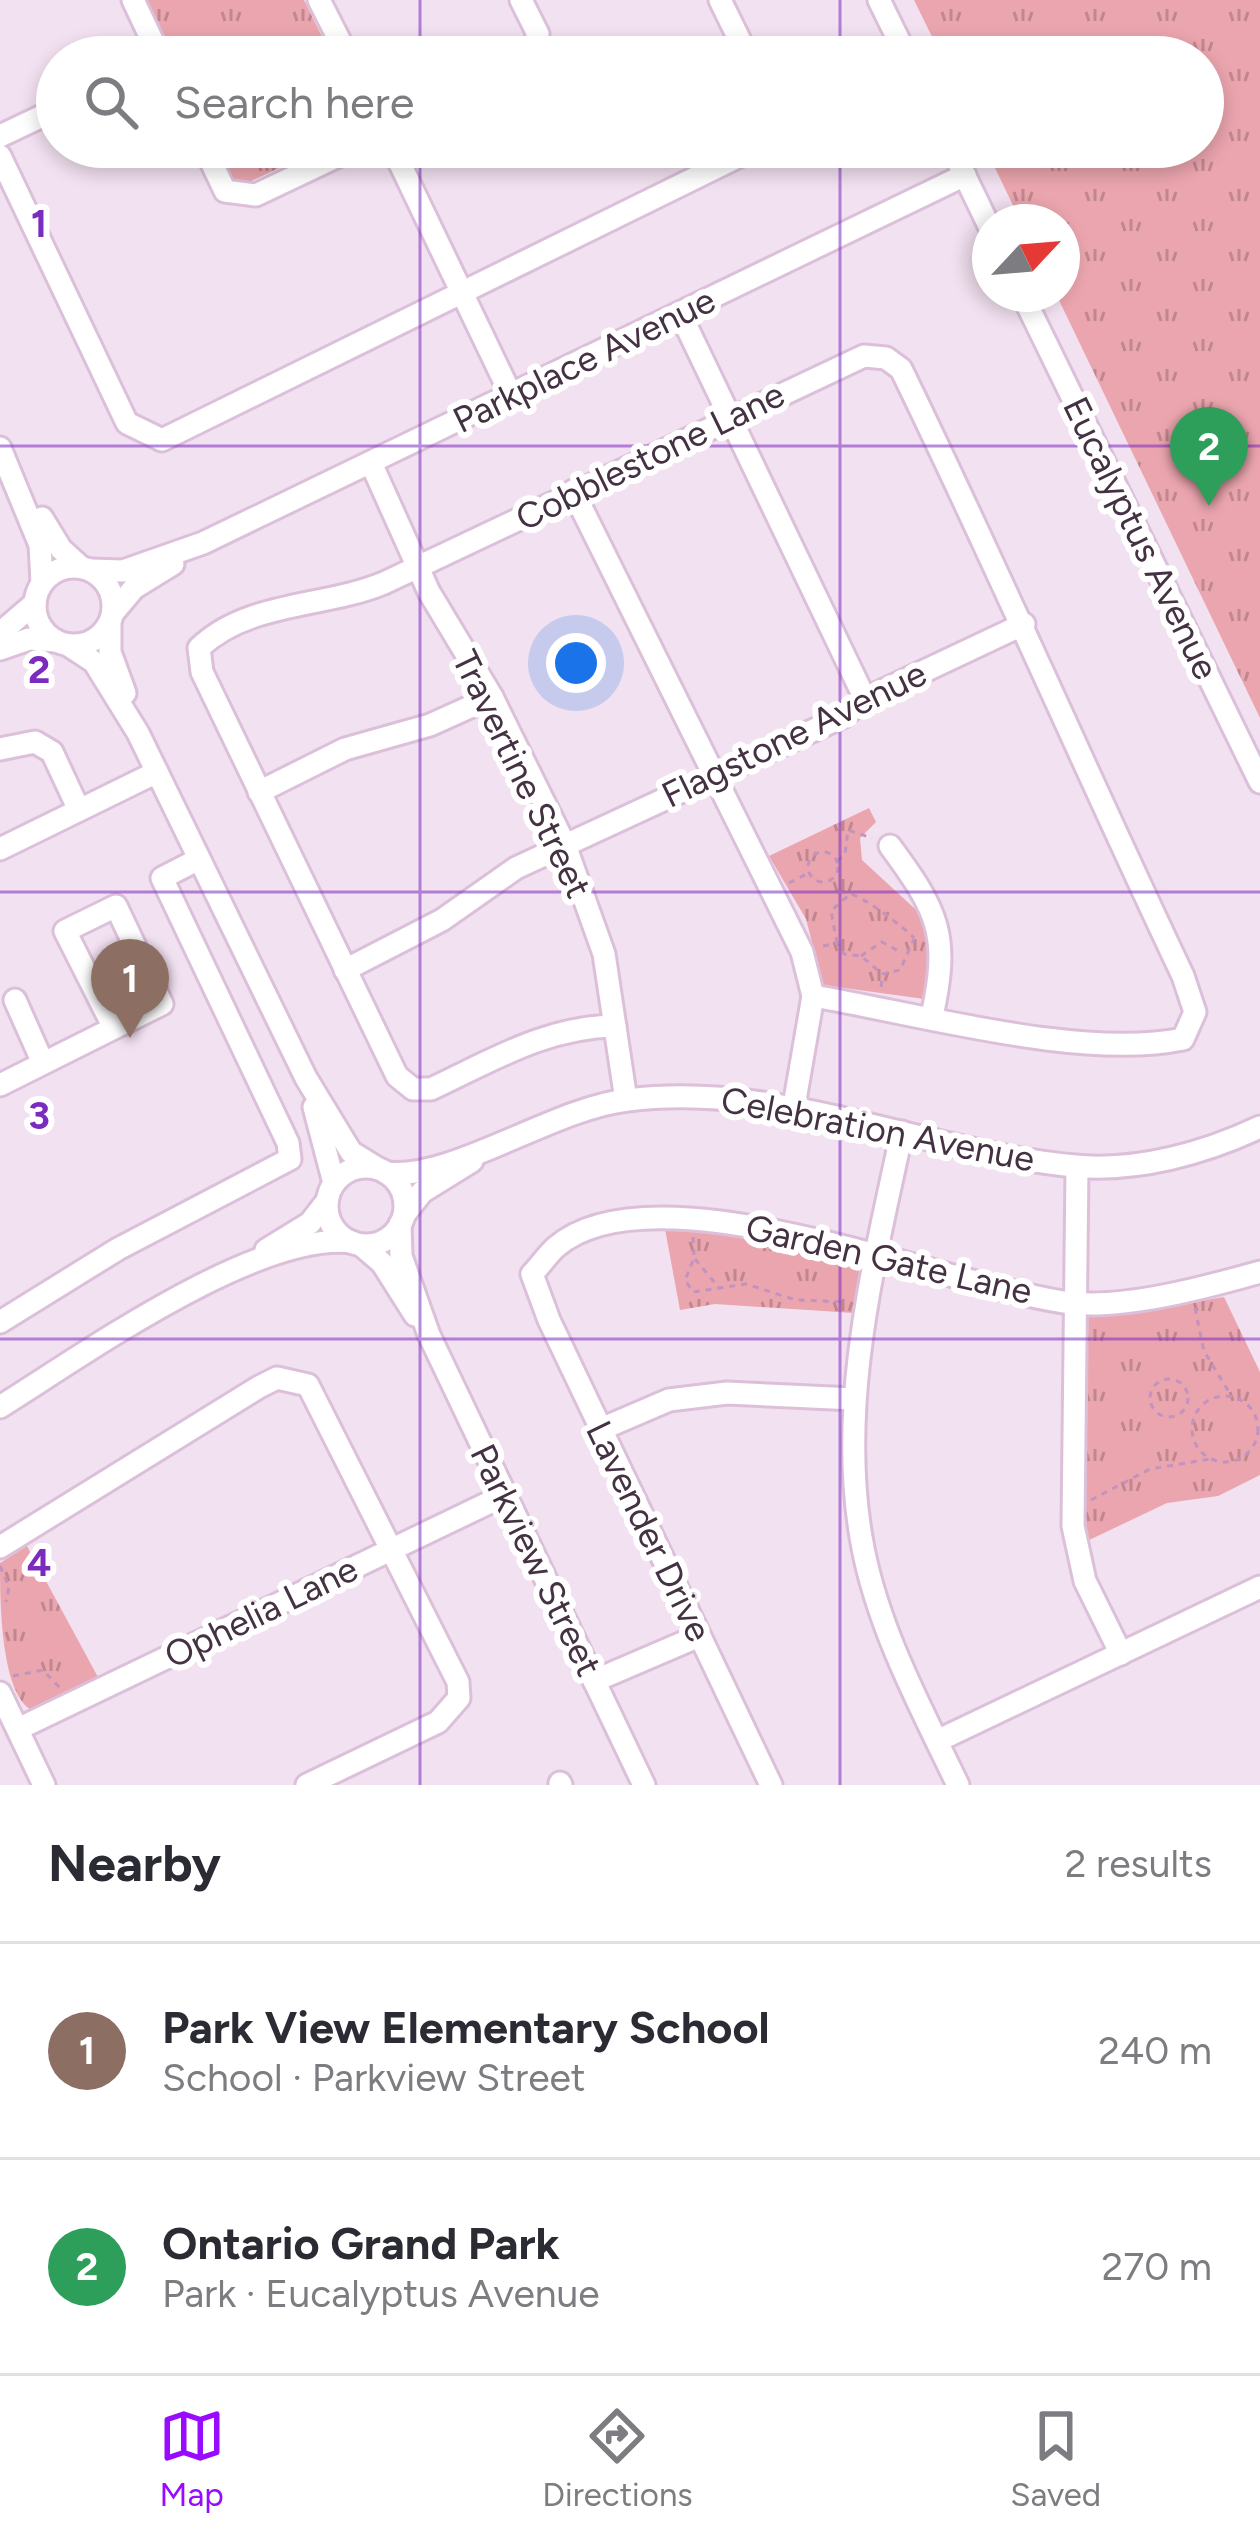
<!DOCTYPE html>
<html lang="en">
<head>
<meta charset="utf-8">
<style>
	:root { --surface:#fff; --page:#f7f7f7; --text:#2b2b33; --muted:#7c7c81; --line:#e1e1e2; --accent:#980bff }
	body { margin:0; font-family:Figtree,sans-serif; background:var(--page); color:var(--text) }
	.compass { position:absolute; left:972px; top:204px; width:108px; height:108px; border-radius:50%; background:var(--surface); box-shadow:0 6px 18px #0003; rotate:64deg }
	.you { position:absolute; left:576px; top:663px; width:42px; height:42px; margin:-30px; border:9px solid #fff; border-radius:50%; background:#1a73e8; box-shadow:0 0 0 18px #1a73e833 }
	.badge { display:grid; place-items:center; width:78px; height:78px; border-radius:50%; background:var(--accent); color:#fff; font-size:39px; font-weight:700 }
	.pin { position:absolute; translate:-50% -99px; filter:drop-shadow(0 3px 6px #0008) }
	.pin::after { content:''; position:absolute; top:63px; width:42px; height:36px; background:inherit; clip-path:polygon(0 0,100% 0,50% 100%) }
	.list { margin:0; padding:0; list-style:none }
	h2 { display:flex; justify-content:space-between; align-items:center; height:156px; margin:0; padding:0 48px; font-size:51px }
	h2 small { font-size:39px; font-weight:400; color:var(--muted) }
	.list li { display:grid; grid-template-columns:78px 1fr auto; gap:36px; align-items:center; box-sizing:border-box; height:216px; padding:0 48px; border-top:3px solid var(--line) }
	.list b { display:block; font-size:45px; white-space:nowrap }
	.list p { margin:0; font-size:39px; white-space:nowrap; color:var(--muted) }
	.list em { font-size:39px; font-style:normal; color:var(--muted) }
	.icon { flex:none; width:66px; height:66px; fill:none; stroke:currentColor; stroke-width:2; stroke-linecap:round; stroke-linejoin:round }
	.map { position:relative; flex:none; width:1260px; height:1785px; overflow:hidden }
	.search { position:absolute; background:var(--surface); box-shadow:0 6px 18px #0003; left:36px; right:36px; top:36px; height:132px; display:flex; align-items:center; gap:30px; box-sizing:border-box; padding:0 42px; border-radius:66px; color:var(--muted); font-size:45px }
	.sheet { height:588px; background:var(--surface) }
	nav { display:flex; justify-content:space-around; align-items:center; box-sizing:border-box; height:168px; border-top:3px solid var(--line); background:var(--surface); font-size:33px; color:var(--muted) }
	nav a { display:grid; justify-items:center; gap:6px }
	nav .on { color:var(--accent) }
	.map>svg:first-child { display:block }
</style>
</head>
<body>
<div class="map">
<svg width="1260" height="1785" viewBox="0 0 1260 1785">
	<defs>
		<pattern id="park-tufts" width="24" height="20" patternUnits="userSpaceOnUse" patternTransform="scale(3)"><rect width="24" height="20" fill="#eba5ae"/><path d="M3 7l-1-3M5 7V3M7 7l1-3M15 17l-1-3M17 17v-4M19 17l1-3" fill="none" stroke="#c0878f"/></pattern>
	</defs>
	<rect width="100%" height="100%" fill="#f2e1f0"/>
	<g fill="url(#park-tufts)">
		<polygon points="142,0 304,0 332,57 170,57"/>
		<polygon points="914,0 1260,0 1260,718 1056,294 1062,294 1062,222 1021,222 985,147 1203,147 1203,57 942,57"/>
		<polygon points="213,147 324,147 247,183 230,178"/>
		<polygon points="869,808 876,822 860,838 862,860 926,919 933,959 924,999 823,985 806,919 769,856"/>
		<polygon points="665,1229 715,1229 865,1269 854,1313 715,1304 680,1310"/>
		<polygon points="1224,1297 1260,1372 1260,1475 1218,1496 1167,1503 1085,1542 1078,1499 1085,1311 1147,1310"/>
		<path d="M27 1546 99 1679 36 1712C0 1702 0 1599 0 1563Z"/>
	</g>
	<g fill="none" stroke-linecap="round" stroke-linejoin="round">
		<g stroke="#dcc0da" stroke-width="27">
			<g id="minor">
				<polyline points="133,0 160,57"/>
				<polyline points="319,0 348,57"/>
				<polyline points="521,0 538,34 529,57"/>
				<polyline points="720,0 748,57"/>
				<polyline points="879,0 907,57"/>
				<polyline points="0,136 57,109"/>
				<polyline points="204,147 225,191 256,195 357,147"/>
				<polyline points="392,147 511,395"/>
				<polyline points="951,147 990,228"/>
				<polyline points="0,156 127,423 162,440 758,147"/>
				<polyline points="1022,294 1260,782"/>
				<polyline points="680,313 865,699"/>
				<polyline points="0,448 40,545 42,583"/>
				<polyline points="371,463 429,592 492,697 565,845 604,954 626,1100"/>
				<polyline points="573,491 802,952 813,996 794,1106"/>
				<polyline points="42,518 61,549 81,567"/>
				<circle cx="74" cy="606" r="39"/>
				<polyline points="90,570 123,571 203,543 965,175"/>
				<polyline points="113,613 134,588 173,564"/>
				<polyline points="110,625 110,652 125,693"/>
				<polyline points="0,633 35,603"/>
				<polyline points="68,645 94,662 138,733 306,1078 351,1152 377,1168"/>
				<polyline points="0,649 29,639 56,641"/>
				<polyline points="0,749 35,742 52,752 79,810"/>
				<polyline points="259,792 345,749 430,725 492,697"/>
				<path d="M890 846C938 911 950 935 932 1016"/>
				<polyline points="0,849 157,772"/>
				<polyline points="345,970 442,920 516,868 842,717 865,699 1024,624"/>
				<polyline points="15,1000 43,1063"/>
				<path d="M615 1026C546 1027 493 1060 431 1089H413L397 1076 202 672 199 648C248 601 324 608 384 583L864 356 886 358 901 369C999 570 1087 774 1183 976L1195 1012 1183 1039C1081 1060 920 1014 813 996"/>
				<polyline points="0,1085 162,1004 116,906 65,931 114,1028"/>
				<polyline points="314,1107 334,1183"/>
				<path d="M902 1132C873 1267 836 1410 863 1548 879 1631 922 1710 958 1785"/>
				<polyline points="1077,1167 1073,1526 1085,1581 1121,1654"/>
				<circle cx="366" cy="1206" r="39"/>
				<path d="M386 1173C452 1181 553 1108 628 1100 782 1081 924 1152 1075 1166 1137 1172 1205 1153 1260 1127"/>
				<polyline points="404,1215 422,1192 472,1161"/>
				<polyline points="400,1224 401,1256 429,1335 644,1785"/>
				<polyline points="361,1245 382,1263 415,1315"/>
				<polyline points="266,1250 310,1223 327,1201"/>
				<polyline points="0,1322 118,1249 290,1159 288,1143 162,878 199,859"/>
				<path d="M0 1407C82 1356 256 1231 352 1242"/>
				<polyline points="599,1430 669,1400 727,1393 854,1399"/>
				<polyline points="0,1547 259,1387 277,1378 308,1385 458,1682 459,1698 438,1722 307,1785"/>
				<polyline points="594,1681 699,1636"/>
				<polyline points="0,1693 44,1785"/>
				<polyline points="18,1729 505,1495"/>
				<polyline points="937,1741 1260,1587"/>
				<polyline points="560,1783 561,1785"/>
				<path d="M771 1785 549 1320 532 1274C540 1266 547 1255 556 1247 655 1162 950 1288 1071 1303 1126 1309 1207 1287 1260 1272"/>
			</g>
		</g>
		<g stroke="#c193be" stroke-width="3" stroke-dasharray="6 6" stroke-linecap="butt">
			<circle cx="823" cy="867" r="15"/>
			<polyline points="837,861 845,854 848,830 872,838"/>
			<polyline points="789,883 807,874"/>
			<path d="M837 943 831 911 850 894C863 896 905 928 914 938"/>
			<polyline points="823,946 837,943 844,954 861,956 881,973"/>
			<polyline points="861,956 882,942 902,953"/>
			<polyline points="881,987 883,974 900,970 914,939"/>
			<polyline points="693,1237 694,1258 685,1280 693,1292 746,1284 796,1300 846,1302"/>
			<polyline points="695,1259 720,1289"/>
			<polyline points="1195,1308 1204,1351 1232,1397"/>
			<circle cx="1169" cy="1398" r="19"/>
			<circle cx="1225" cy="1429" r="33"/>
			<polyline points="1091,1500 1150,1469 1210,1459"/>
			<polyline points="0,1566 9,1587 6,1602"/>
			<polyline points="13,1676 43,1670 60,1688"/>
		</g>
		<use href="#minor" stroke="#fff" stroke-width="21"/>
	</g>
	<path fill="none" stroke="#7b2cbf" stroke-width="3" stroke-opacity="0.55" d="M420 0V57M840 0V57M420 147V1785M840 147V1785M0 446H1260M0 892H1260M0 1339H1260"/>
	<g text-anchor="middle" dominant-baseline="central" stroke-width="12" stroke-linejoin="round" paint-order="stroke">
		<g font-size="36" fill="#443243" stroke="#fff">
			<text transform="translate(584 360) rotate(-26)">Parkplace Avenue</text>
			<text transform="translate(650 456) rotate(-26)">Cobblestone Lane</text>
			<text transform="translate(1141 538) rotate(64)">Eucalyptus Avenue</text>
			<text transform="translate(794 734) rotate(-26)">Flagstone Avenue</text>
			<text transform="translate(522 774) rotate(64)">Travertine Street</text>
			<text transform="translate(878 1129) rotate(11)">Celebration Avenue</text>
			<text transform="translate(889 1259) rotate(13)">Garden Gate Lane</text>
			<text transform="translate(649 1531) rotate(64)">Lavender Drive</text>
			<text transform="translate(536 1560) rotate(64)">Parkview Street</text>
			<text transform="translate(261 1612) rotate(-26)">Ophelia Lane</text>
		</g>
	</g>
	<g font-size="39" text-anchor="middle" font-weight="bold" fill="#7b2cbf" stroke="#fff" stroke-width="12" stroke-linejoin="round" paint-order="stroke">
		<text x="39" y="237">1</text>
		<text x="39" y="683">2</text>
		<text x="39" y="1129">3</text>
		<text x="39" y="1576">4</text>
	</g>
</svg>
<svg class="compass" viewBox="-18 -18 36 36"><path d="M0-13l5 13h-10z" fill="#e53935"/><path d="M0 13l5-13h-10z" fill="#7c7c81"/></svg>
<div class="you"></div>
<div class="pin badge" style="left:130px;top:1038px;background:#8d6e63">1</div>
<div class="pin badge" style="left:1209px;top:506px;background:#2e9e5b">2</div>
<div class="search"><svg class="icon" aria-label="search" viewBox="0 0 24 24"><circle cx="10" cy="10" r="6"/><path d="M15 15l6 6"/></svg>Search here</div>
</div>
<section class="sheet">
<h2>Nearby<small>2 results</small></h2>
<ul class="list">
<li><span class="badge" style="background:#8d6e63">1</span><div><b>Park View Elementary School</b><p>School · Parkview Street</p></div><em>240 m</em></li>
<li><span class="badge" style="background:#2e9e5b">2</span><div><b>Ontario Grand Park</b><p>Park · Eucalyptus Avenue</p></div><em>270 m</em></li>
</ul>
</section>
<nav>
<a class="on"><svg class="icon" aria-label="map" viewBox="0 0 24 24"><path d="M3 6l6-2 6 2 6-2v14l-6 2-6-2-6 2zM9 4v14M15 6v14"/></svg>Map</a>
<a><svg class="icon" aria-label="directions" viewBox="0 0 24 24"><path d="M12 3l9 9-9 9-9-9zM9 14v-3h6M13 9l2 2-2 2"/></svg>Directions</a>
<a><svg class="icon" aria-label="saved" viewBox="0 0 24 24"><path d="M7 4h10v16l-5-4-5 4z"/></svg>Saved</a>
</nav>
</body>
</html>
